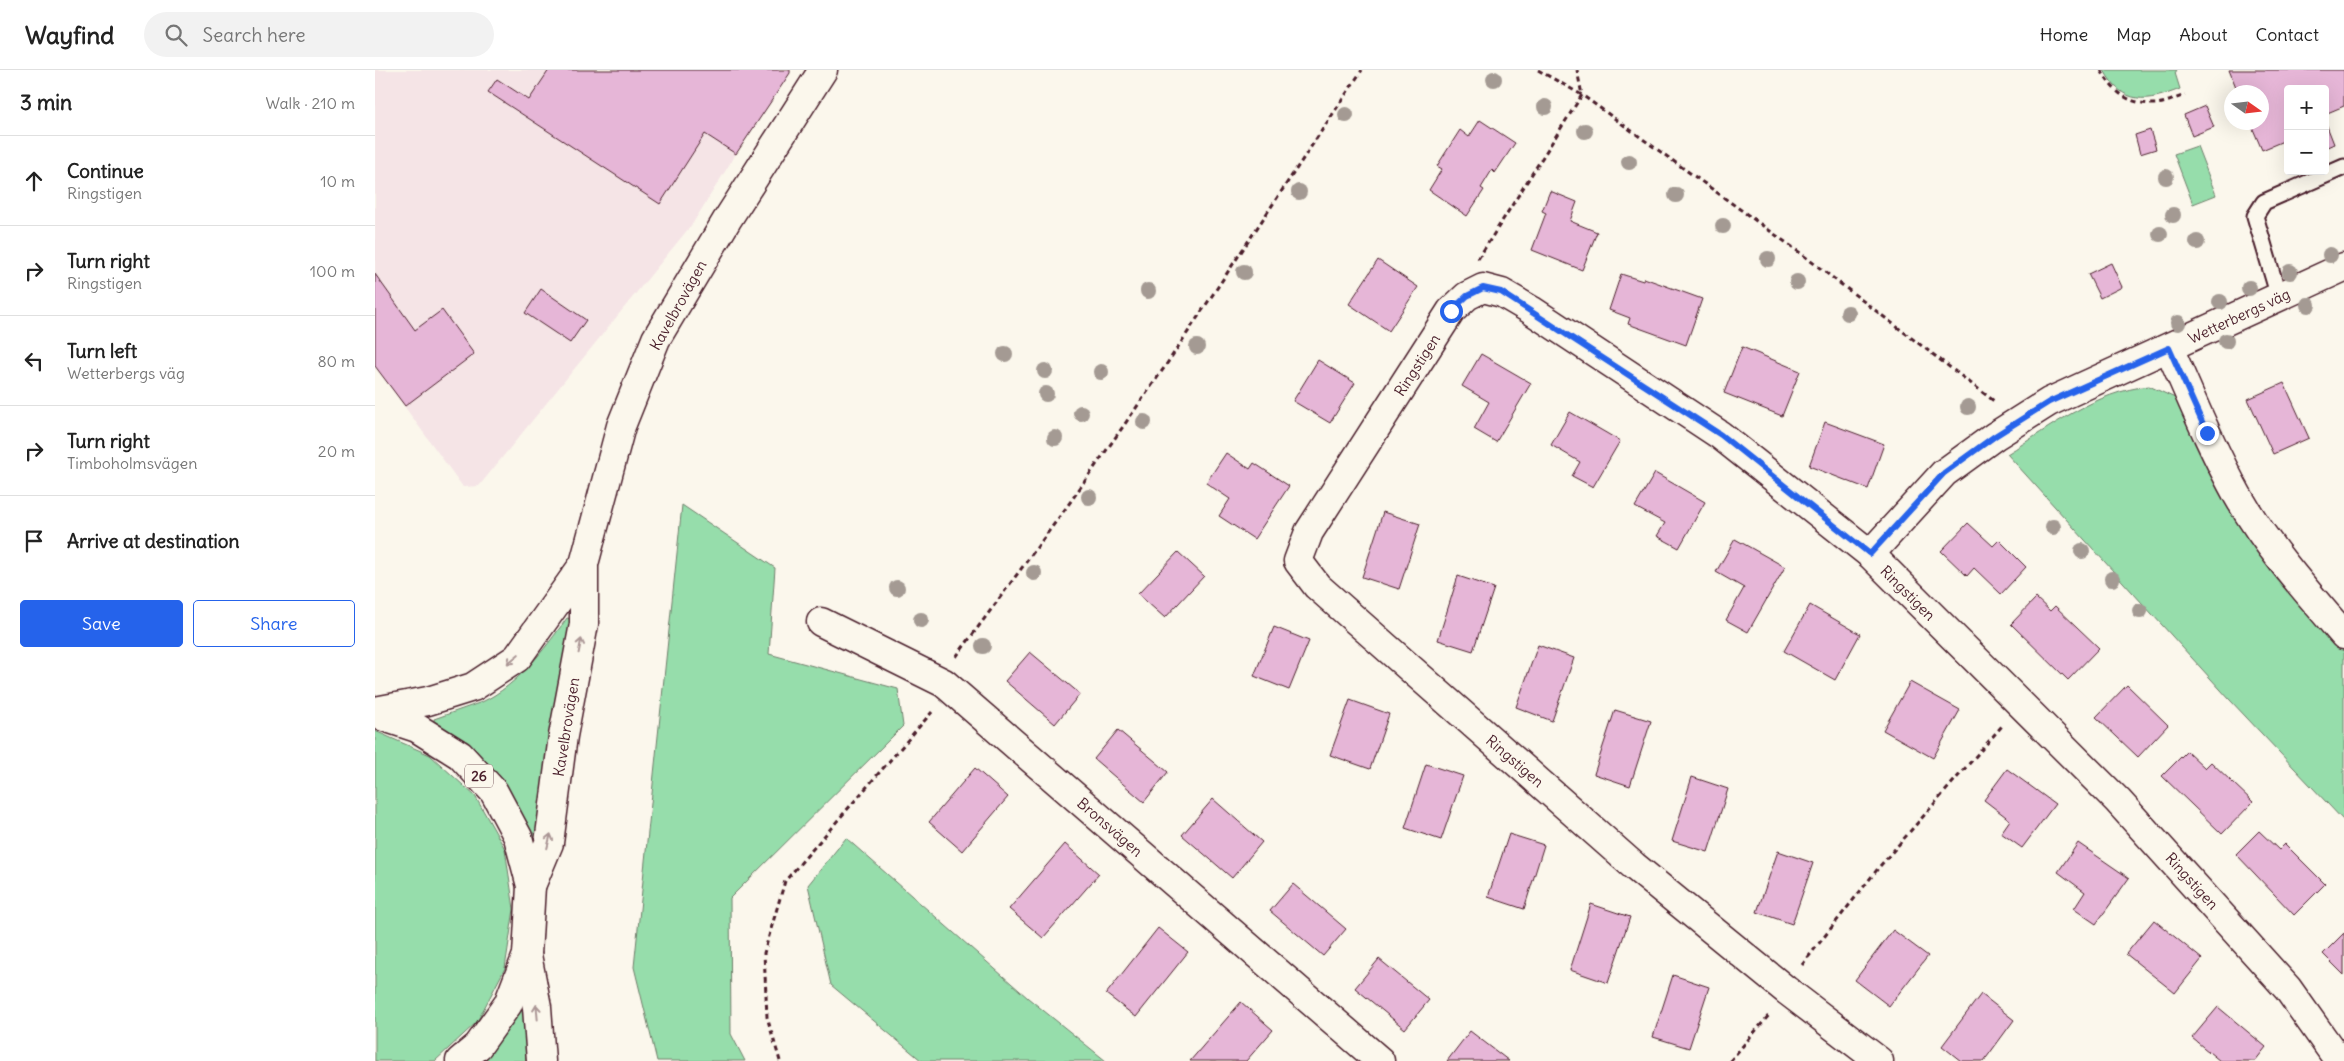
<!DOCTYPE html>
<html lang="en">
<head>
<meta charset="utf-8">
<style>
	:root { --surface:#fff; --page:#f2f2f2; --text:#222; --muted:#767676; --line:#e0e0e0; --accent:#2563eb }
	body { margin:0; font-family:Delius,sans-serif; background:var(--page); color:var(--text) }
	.controls { position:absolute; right:15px; top:15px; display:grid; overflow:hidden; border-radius:5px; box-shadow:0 5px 20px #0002 }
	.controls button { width:45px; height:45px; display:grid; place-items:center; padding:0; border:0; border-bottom:1px solid var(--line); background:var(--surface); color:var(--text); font:25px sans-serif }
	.compass { position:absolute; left:1849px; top:15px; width:45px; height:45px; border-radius:50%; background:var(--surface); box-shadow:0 5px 20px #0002; rotate:104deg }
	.stop { position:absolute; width:15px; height:15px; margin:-11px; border:4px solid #2563eb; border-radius:50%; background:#fff }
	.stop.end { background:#2563eb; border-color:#fff; box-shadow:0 1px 5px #0008 }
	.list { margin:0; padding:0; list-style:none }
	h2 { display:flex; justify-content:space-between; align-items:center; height:65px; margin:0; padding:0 20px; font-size:21px }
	h2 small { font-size:16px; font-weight:400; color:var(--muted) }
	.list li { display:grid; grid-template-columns:32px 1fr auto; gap:15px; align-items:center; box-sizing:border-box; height:90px; padding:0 20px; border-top:1px solid var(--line) }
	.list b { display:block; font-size:19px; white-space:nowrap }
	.list p { margin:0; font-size:16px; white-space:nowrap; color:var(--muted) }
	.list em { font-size:16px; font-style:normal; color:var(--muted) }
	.actions { display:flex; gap:10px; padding:15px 20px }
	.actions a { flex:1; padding:11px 0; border:1px solid var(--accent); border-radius:5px; text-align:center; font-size:18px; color:var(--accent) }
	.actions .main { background:var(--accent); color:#fff }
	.icon { flex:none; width:28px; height:28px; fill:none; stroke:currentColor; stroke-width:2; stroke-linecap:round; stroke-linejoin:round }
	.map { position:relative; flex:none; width:1969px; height:991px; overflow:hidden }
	header { display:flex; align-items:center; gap:30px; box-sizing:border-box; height:70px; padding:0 25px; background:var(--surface); border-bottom:1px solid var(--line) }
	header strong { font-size:24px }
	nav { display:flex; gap:28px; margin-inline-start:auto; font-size:18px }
	.search { width:350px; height:45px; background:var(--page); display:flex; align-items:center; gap:12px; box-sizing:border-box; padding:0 18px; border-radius:28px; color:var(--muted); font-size:19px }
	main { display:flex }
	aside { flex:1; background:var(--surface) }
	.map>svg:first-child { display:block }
</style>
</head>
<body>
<header>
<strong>Wayfind</strong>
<div class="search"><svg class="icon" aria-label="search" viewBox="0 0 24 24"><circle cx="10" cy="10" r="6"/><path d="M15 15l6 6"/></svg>Search here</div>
<nav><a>Home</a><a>Map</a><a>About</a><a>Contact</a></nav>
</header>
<main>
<aside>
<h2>3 min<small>Walk · 210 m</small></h2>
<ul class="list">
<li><svg class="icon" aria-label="ahead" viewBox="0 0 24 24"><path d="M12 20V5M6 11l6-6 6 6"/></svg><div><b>Continue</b><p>Ringstigen</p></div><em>10 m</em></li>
<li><svg class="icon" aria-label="right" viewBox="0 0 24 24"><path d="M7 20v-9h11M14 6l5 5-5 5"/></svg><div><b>Turn right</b><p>Ringstigen</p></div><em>100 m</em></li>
<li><svg class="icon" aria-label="left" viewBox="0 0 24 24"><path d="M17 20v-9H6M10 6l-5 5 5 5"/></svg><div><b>Turn left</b><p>Wetterbergs väg</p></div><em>80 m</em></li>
<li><svg class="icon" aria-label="right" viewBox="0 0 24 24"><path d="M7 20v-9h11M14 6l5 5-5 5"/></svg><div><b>Turn right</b><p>Timboholmsvägen</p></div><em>20 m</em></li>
<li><svg class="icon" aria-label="arrive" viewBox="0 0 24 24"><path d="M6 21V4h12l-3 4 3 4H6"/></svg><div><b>Arrive at destination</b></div></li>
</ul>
<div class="actions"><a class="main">Save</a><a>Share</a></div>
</aside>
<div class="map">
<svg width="1969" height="991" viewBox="0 0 1969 991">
	<rect width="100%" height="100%" fill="#fbf7ec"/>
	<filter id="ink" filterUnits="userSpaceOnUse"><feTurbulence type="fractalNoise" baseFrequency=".02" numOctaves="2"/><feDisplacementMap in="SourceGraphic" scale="10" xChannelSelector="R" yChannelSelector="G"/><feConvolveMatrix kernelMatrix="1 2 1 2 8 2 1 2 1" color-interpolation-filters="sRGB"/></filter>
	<g filter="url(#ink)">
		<polygon fill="#f5e4e6" points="0,0 413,0 318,153 104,416 88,417 0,296"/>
		<g fill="#96ddab" stroke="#707e6b">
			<path d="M1729 0H1802L1800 3 1805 19C1772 32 1748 36 1729 0Z"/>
			<polygon points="1822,76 1841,125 1818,134 1799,84"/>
			<path d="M1774 316 1800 328 1845 416 1969 578V751L1855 630 1632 384C1677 356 1720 322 1774 316Z"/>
			<polygon points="307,435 400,498 394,584 523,619 528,656 355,828 356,964 370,991 282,991 259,897"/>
			<path d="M192 548 196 549 172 697 162 772 130 718 59 654V649C75 643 91 638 107 632 143 615 169 580 192 548Z"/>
			<polygon points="0,661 55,685 100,726 130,779 139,839 130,898 102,952 60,991 0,991"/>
			<polygon points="471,768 653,928 731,991 547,991 456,915 433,815"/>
			<polygon points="149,932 151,991 106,991 129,964"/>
		</g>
		<g fill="#e6b6d7" stroke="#4a1f2b">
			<polygon points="174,0 415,0 415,3 361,84 330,64 285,134 113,22 122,9 154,30"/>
			<polygon points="1854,0 1969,0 1969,36 1950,44 1950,19 1913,19 1913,69 1887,80 1875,52 1886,52 1886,22 1863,22"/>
			<polygon points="1830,36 1839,57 1817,66 1809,45"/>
			<polygon points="1105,50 1140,73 1120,103 1117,100 1106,118 1109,120 1092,146 1054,120 1067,99 1062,96 1085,60 1094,67"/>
			<polygon points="1950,51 1959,74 1950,78"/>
			<polygon points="1775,60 1781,79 1765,84 1760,65"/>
			<polygon points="1175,121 1202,132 1195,151 1222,162 1207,200 1157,180 1171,143 1167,141"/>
			<polygon points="1003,190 1043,217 1014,261 974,234"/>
			<polygon points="1736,193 1747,217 1725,228 1713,204"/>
			<polygon points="0,204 40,260 67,240 99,284 30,336 0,296"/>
			<polygon points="1246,204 1268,211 1269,208 1327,229 1311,275 1253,254 1255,248 1234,240"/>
			<polygon points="166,219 211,250 195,273 150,243"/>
			<polygon points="1367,277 1425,301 1407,346 1349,323"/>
			<polygon points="1106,284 1156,313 1121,372 1099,359 1114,332 1087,316"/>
			<polygon points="943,290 980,313 955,353 918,331"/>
			<polygon points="1909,313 1934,368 1898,384 1873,329"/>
			<polygon points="1195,342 1245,371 1218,417 1197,406 1205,392 1176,375"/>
			<polygon points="1450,352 1509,374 1493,419 1434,396"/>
			<polygon points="851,383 875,399 879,393 914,416 879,469 844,446 855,429 831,413"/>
			<polygon points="1280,403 1330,432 1304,478 1282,466 1290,453 1260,437"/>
			<polygon points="1008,442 1045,454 1024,519 987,507"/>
			<polygon points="1593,453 1618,476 1624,470 1651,497 1626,524 1599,498 1592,506 1566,481"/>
			<polygon points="1360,469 1410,497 1373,562 1351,550 1369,518 1341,502"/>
			<polygon points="803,482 829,506 790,548 763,524"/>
			<polygon points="1083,506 1119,518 1098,581 1063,570"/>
			<polygon points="1661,528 1675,541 1680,536 1724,578 1693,610 1636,554"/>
			<polygon points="1435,535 1485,564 1460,610 1409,581"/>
			<polygon points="899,557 934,571 914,620 879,606"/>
			<polygon points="1163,575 1199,588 1177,651 1141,637"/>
			<polygon points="655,582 705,624 680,654 630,611"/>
			<polygon points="1535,612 1585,640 1558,688 1508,660"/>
			<polygon points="1752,615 1793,655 1763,687 1721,647"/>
			<polygon points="975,630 1014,644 995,699 955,685"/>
			<polygon points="1240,640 1276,651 1255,716 1219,704"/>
			<polygon points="743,660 793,702 769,732 719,689"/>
			<polygon points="1812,681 1830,698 1836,692 1878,732 1847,764 1787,706"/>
			<polygon points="1051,694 1088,706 1066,770 1030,758"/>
			<polygon points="600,698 633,727 587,781 554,752"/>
			<polygon points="1632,699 1680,734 1647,778 1626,763 1635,750 1609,730"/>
			<polygon points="1317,707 1353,719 1333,782 1297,771"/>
			<polygon points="838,729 887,772 857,808 807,765"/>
			<polygon points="1884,761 1904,780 1910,774 1950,814 1919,845 1861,784"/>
			<polygon points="1134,764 1169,775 1149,839 1113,827"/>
			<polygon points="1703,773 1754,808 1721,854 1699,839 1710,822 1683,802"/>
			<polygon points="690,774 724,804 668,868 634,839"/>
			<polygon points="1403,781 1438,793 1417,854 1382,842"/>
			<polygon points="918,814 971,859 948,886 895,841"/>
			<polygon points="1216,834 1255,847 1233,913 1195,900"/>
			<polygon points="1779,850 1827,889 1800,923 1751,884"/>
			<polygon points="783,858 813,882 761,947 731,924"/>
			<polygon points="1518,860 1553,886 1514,936 1480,910"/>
			<polygon points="1969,863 1969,905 1948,884"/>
			<polygon points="1004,889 1054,930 1030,959 980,918"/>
			<polygon points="1298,905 1334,917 1314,978 1278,967"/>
			<polygon points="1606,924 1639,950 1609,991 1586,991 1567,976"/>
			<polygon points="866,932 898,960 871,991 815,991"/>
			<polygon points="1843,937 1891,977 1880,991 1845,991 1817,968"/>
			<polygon points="1095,961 1134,991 1072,991"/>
		</g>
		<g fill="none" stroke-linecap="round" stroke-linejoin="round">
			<g stroke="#4a1f2b" stroke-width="19">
				<polyline id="lane" points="1904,227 1880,146 1889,132 1969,97"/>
			</g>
			<g stroke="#4a1f2b" stroke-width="31">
				<g id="street">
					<path d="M1794 278C1816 328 1837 379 1863 426 1892 477 1931 521 1969 565"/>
					<polyline points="1495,484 1569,403 1620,366 1674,332 1969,197"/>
					<polyline points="446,552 569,613 1005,991"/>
					<polyline points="1504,991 1411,920 1259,796 942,516 923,491 934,462 1076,241 1092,226 1108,218 1127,223 1156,240 1345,365 1495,484 1743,731 1913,919 1964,991"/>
				</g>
			</g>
			<g stroke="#4a1f2b" stroke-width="31">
				<g id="secondary">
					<polyline points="0,641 53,631 98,617 142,588 209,494"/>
					<polyline points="156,816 174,773 188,666 209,554 209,494 246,356 281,269 352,150 448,0"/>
				</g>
			</g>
			<g stroke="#4a1f2b" stroke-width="31">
				<g id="highway">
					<polyline points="0,644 42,658 85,685 119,722 143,767 156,816 152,885 133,934 103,976 85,991"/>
					<polyline points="152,885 162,937 166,991"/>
				</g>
			</g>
			<g stroke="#4a1f2b" stroke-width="3" stroke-dasharray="5 4" stroke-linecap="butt">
				<polyline points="1163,0 1207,25 1420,179 1619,331"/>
				<path d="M1726 0C1738 22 1753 34 1779 34 1789 34 1801 28 1810 25"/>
				<polyline points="1103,189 1207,25 1202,0"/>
				<polyline points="581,587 691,438 789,298 987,0"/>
				<polyline points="1427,895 1505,796 1627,656"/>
				<polyline points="405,991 392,947 389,883 410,811 557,642"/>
				<polyline points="1355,991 1395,944"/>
			</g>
			<use href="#lane" stroke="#fbf7ec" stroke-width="15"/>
			<use href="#street" stroke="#fbf7ec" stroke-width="28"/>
			<use href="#secondary" stroke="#fbf7ec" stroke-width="28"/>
			<use href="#highway" stroke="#fbf7ec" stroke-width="28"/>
		</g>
		<g fill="#a49a93">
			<circle cx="1119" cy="9" r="8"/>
			<circle cx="1170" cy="37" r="8"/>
			<circle cx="971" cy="45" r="8"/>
			<circle cx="1210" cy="61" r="8"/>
			<circle cx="1254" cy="92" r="8"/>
			<circle cx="1791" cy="107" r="8"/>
			<circle cx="924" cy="122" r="8"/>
			<circle cx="1301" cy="125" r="8"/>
			<circle cx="1798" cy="145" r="8"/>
			<circle cx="1348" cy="156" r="8"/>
			<circle cx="1785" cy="164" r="8"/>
			<circle cx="1822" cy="172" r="8"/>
			<circle cx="1955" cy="185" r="8"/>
			<circle cx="1393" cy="189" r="8"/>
			<circle cx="869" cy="202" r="8"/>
			<circle cx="1915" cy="202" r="8"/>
			<circle cx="1422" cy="212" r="8"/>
			<circle cx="1874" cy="218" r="8"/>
			<circle cx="773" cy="221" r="8"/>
			<circle cx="1845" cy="232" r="8"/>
			<circle cx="1933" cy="235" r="8"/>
			<circle cx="1473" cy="243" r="8"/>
			<circle cx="1803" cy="253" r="8"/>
			<circle cx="1851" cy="271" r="8"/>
			<circle cx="822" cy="277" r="8"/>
			<circle cx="630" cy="284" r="8"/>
			<circle cx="670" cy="301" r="8"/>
			<circle cx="726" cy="302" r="8"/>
			<circle cx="671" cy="324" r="8"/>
			<circle cx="1593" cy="337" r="8"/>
			<circle cx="706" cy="343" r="8"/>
			<circle cx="769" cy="352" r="8"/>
			<circle cx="680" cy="368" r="8"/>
			<circle cx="714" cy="427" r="8"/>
			<circle cx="1678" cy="457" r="8"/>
			<circle cx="1707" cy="481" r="8"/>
			<circle cx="659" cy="503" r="8"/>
			<circle cx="1737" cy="509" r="8"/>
			<circle cx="522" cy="518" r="8"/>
			<circle cx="1765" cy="541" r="8"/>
			<circle cx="546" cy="550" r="8"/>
			<circle cx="608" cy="576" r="8"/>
		</g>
		<defs><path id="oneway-shaft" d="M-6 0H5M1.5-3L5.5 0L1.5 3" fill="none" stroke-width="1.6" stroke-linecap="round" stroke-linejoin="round" transform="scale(1.25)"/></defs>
		<g stroke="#ab9695">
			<use href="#oneway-shaft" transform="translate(205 576) rotate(-79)"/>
			<use href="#oneway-shaft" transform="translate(138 589) rotate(140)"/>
			<use href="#oneway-shaft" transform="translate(174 771) rotate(-76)"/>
			<use href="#oneway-shaft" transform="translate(162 942) rotate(-95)"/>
		</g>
	</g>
	<g fill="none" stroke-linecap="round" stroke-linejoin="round" filter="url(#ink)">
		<polyline stroke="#2563eb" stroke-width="6" points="1076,241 1092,226 1108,218 1126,222 1346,365 1495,484 1569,403 1620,366 1674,332 1794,278 1832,363"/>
	</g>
	<g text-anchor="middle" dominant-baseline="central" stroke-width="4" stroke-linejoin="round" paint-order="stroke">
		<rect fill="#fbf7ec" stroke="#7f6065" stroke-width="1" x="90" y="694.5" width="28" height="23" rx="4"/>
		<g font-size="14" font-weight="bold" fill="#4a1f2b">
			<text x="104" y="706">26</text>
		</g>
		<g font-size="15" fill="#4a1f2b" stroke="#fbf7ec">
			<text transform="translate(303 235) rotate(-61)">Kavelbrovägen</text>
			<text transform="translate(1864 246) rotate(-25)">Wetterbergs väg</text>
			<text transform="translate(1042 295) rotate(-57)">Ringstigen</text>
			<text transform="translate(1533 523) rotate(45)">Ringstigen</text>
			<text transform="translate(191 657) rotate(-81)">Kavelbrovägen</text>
			<text transform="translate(1140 691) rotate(41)">Ringstigen</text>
			<text transform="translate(735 757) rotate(41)">Bronsvägen</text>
			<text transform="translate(1817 811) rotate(48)">Ringstigen</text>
		</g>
	</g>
</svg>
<div class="controls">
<button>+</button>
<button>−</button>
</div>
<svg class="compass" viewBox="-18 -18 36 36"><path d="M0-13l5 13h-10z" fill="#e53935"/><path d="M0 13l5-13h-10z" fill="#767676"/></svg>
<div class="stop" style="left:1076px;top:241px"></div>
<div class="stop end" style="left:1832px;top:363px"></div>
</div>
</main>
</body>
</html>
